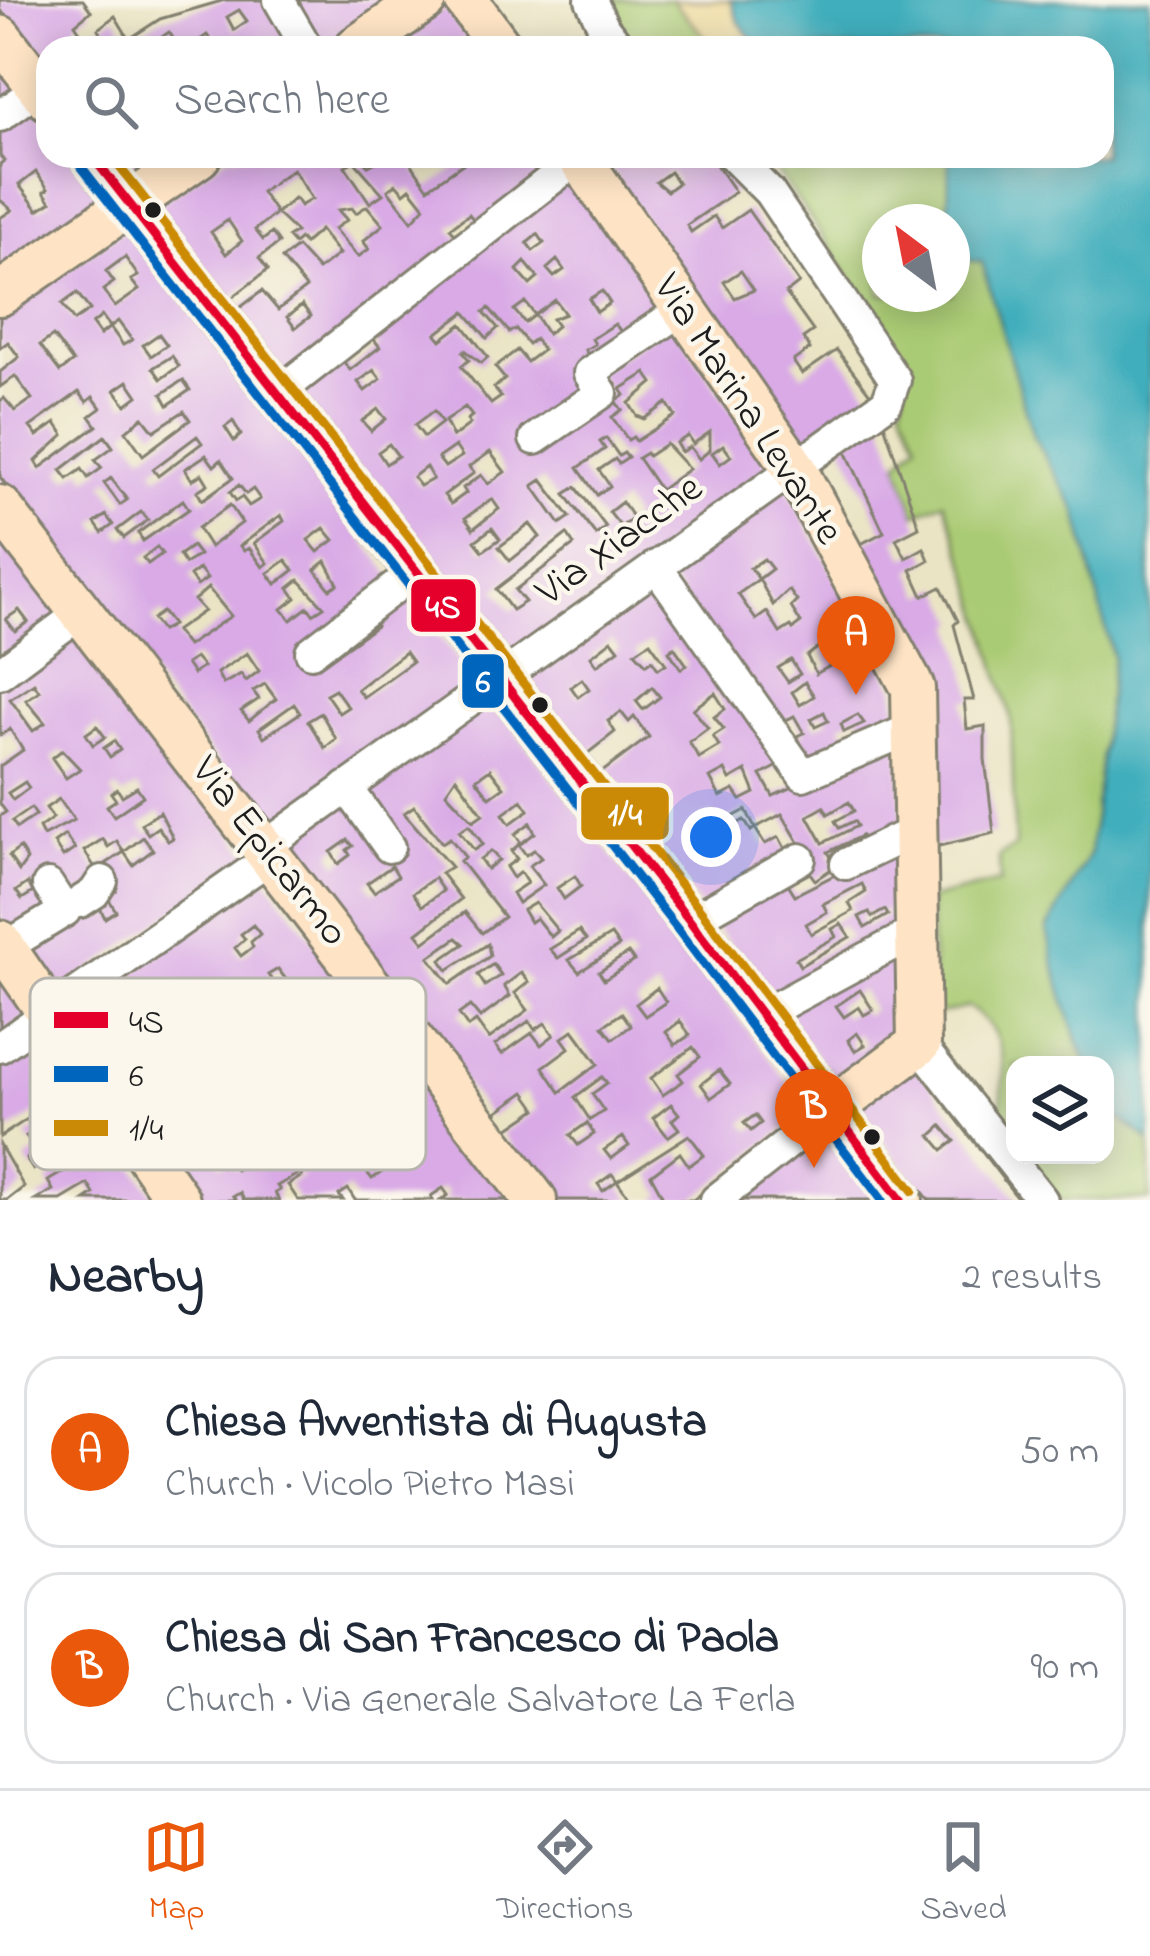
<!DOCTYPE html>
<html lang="en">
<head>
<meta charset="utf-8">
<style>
	:root { --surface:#fff; --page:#f2f2f3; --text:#1f2937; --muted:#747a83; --line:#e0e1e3; --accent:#ea580c }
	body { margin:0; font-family:"Indie Flower",sans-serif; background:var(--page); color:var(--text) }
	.controls { position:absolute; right:36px; bottom:36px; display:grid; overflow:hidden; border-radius:24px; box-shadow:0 6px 30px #0003 }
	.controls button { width:108px; height:108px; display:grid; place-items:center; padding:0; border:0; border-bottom:3px solid var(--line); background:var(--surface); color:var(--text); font:60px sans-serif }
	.compass { position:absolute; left:862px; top:204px; width:108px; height:108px; border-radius:50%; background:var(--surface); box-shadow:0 6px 30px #0003; rotate:328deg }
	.you { position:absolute; left:711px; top:837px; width:42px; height:42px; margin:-30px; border:9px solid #fff; border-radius:50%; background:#1a73e8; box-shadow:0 0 0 18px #1a73e833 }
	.badge { display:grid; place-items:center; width:78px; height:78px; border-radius:50%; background:var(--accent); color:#fff; font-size:39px; font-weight:700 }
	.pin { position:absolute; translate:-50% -99px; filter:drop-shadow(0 3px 6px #0008) }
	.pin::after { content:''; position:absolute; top:63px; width:42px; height:36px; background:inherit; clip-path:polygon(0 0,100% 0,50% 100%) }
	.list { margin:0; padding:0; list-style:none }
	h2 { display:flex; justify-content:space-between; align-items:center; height:156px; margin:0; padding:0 48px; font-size:51px }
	h2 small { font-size:39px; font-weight:400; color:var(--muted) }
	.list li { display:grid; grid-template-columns:78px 1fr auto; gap:36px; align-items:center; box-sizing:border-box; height:192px; margin:0 24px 24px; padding:0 24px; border:3px solid var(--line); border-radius:36px }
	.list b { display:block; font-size:45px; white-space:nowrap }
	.list p { margin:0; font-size:39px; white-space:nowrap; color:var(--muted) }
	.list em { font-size:39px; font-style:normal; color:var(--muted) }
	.icon { flex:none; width:66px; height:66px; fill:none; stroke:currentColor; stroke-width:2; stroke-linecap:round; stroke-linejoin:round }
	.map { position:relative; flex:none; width:1150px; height:1200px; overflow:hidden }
	.search { position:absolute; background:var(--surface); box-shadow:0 6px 30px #0003; left:36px; right:36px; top:36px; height:132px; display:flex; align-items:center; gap:30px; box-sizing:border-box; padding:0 42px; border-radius:36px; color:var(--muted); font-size:45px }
	.sheet { height:588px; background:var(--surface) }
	nav { display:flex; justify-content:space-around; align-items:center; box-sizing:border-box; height:168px; border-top:3px solid var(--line); background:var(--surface); font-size:33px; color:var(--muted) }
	nav a { display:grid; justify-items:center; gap:6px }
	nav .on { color:var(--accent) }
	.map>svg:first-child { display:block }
</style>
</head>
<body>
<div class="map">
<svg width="1150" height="1200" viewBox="0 0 1150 1200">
	<rect width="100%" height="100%" fill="#fbf7ec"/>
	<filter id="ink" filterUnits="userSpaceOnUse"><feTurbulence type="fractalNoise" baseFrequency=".00833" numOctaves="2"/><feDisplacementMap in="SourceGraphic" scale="24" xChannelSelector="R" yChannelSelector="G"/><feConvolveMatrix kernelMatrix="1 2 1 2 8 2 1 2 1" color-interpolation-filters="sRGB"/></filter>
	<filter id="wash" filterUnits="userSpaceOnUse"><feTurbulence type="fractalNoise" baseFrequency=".004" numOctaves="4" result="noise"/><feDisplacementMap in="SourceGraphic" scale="48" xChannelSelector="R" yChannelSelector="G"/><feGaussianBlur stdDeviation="2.7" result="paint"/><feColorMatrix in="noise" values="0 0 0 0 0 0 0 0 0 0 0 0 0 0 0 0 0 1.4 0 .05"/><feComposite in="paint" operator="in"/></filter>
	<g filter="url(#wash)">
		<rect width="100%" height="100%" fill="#eae4c4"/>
		<g fill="#aacb74" stroke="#637448" stroke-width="3">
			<polygon points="600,0 672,0 715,48 637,48 617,34"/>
			<path d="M764 156H949L948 222H880V294H952V258L982 262 1033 436 1077 512 1113 658 1090 853 1047 930 1076 1038 1088 1065H1015V1143L998 1120C1006 1081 1010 1030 968 1007L935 1015 929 899 1000 882 999 856 1015 847 1011 718 973 584 944 501 915 515 898 463 918 442 902 407 908 366C860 296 817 222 764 156Z"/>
			<polygon points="1105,1103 1109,1111 1150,1141 1150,1200 1059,1200 1024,1155 1105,1155"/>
		</g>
		<polygon fill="#eeda9e" stroke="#857b5d" stroke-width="3" points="672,0 731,0 738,21 760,48 715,48"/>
		<path fill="#40aebc" stroke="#2e656c" stroke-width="3" d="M731 0H1150V1141L1109 1111 1105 1065H1088C1069 1021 1056 977 1047 930L1090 853 1113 658 1077 512 1033 436 982 262 952 258V222H948L949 156H1102V48H760L738 21Z"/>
		<g id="blocks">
			<g fill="#d9aae6" fill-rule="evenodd">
				<polygon points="0,0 83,0 91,11 75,24 91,48 48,48 48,74 0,9"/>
				<path d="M225 0H270L299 48H216L207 35 194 44 197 48H180L169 32 149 46 151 48H94L105 42 98 29 115 16 129 39 160 19ZM239 10 247 21 234 30 227 17Z"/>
				<polygon points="287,0 395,0 324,48 316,48"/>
				<polygon points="445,8 473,48 386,48"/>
				<polygon points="0,63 24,96 0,112"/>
				<path d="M31 101 48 124V156H72L105 200 0 274V218L12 210 0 200V164L4 161 0 156V123ZM36 172 48 189 44 192 51 202 38 210 19 185Z"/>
				<polygon points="108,156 171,156 130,185"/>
				<path d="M228 156H361L368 166 388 156H406L428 188 474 156H548L555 166 479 226 469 214 450 228 461 240 285 379 233 313 262 291 278 310 306 288 282 259 297 247 318 270 339 254 320 230 304 244 300 239 294 244 288 237 296 232 276 213 255 230 263 240 272 233 279 243 259 258 268 270 225 303 150 210ZM354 161 383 194 370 203 345 166ZM293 169 312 199 300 206 295 198 276 213 261 192ZM396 184 404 193 410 188 425 207 412 221 388 190ZM367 206 383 225 363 241 369 249 358 257 334 229 347 220 338 210 352 208 356 213ZM228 220 242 241 226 254 211 232ZM302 305 311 316 295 328 287 317Z"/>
				<path d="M602 156H710L735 192 687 225 691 232 714 216 722 228 748 210 799 283 786 293 813 331 803 338 810 349 793 361 802 374 837 350 874 399 801 450ZM670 172 678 183 667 191 656 182ZM741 271 754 290 735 298 724 282Z"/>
				<path d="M571 173 668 316 608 355 602 346 622 333 615 324 592 339 595 344 585 350 592 360 579 369 593 391 526 438 534 448 610 394 597 372 672 322 773 471 508 659 294 390 338 355 350 370 380 347 368 332ZM538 234 544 243 533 251 527 243ZM557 260 564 270 554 277 547 269ZM525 262 538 278 530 285 517 270ZM602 291 610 303 597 312 589 299ZM555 300 565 314 552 319 557 326 547 334 535 315 525 323 514 310 525 302 535 315ZM489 308 509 332 516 329 528 344 535 339 543 350 527 362 517 350 495 367 505 379 494 388 501 397 491 404 461 366 469 360 463 352 465 350 481 363 488 357 462 324 441 340 436 334 465 312 487 338 498 328 484 312ZM374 370 381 379 365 391 358 382ZM646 373 653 383 629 403 637 416 644 419 667 403 675 416 636 441 633 437 628 440 612 417 622 410 615 401 625 395 621 389ZM465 407 472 416 467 420 470 424 453 437 445 421ZM378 409 386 419 371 431 362 421ZM434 411 442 423 424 437 415 425ZM710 432V450L699 459 690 447 681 452 676 443 688 436 693 444ZM606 438 619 456 624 453 628 458 619 464 615 459 599 470 610 486 597 495 578 468 605 449 600 442ZM389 444 398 456 386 464 378 452ZM666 444 689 469 660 490 638 458 646 453 648 456ZM723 445 731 456 720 464 712 453ZM455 446 462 456 445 467 438 458ZM490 452 505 472 488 484 481 475 463 488 466 493 451 504 444 495 474 473 469 467ZM426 467 433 479 420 486 413 477ZM542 480 570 517 560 524 533 486ZM576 487 606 527 596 535 565 494ZM492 499 499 509 473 529 465 518ZM622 502 633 518 621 527 609 512ZM530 524 540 537 510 561 499 547ZM492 528 500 539 483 551 475 541ZM567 534 574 545 515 590 525 602 512 610 496 589Z"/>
				<path d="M127 227 396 582 307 652 319 667 376 626 366 613 400 587 476 682 269 829 0 477V401L4 398 15 411 32 399 15 376 0 387V372L19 357 8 342 0 348V317ZM125 257 138 276 131 280 139 290 115 307 103 290 114 282 106 271ZM77 293 90 310 74 321 62 304ZM102 316 110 327 118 321 132 340 123 345 110 327 100 335 92 324ZM159 334 167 345 151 356 143 345ZM53 336 73 362 60 372 40 345ZM172 356 179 366 161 379 153 368ZM183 380 190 390 168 405 162 394ZM128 381 138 396 126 405 115 390ZM79 392 87 402 93 397 101 408 90 416 97 426 40 468 36 461 64 435 56 423 37 436 30 427ZM184 411 190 420 143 455 126 431 143 417 154 431ZM233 421 241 435 234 441 225 427ZM105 436 113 447 95 460 102 468 88 478 82 469 68 479 61 470ZM197 436 202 443 158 476 153 469ZM206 455 214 466 221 460 233 478 202 500 197 491 208 484 202 474 192 480 185 469ZM111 478 127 500 120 505 104 483ZM239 485 246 494 253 489 260 499 249 506 242 497 236 501 230 492ZM183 500 189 509 143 541 138 533ZM230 505 242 523 210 547 198 528ZM141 512 148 520 124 538 117 530ZM106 515 113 525 102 533 95 523ZM281 515 284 521 254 543 268 563 263 567 249 548 244 551 240 546ZM324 528 334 540 318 552 308 540ZM192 546 199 555 185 564 179 555ZM157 547 162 554 148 564 143 558ZM286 560 294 570 276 584 268 573ZM326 561 338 584 330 589 315 570ZM199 569 207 579 197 586 190 576ZM299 580 324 607 313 614 308 607 291 620 282 609 296 598 289 588ZM208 588 231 616 187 646 175 631 204 611 194 600ZM162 612 172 625 161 631 152 619ZM405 652 412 662 363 697 357 689ZM247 653 259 671 246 681 241 674 223 684 217 673ZM195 658 203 667 193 674 186 664ZM265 684 276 699 249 721 241 711 259 699 253 691ZM335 689 348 707 339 713 326 694ZM294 704 300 713 264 737 259 729ZM321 713 336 739 325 748 308 721Z"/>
				<polygon points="882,418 919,527 896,539 906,558 924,548 929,560 911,570 923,596 941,587 958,621 954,625 974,700 964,700 967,729 985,726 985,759 994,833 930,848 931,687 855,547 884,532 843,445"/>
				<path d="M785 485 895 688 898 728 805 770 794 753 803 748 797 736 804 733 794 716 775 726 665 572ZM764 559 772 569 759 579 773 605 789 590 797 601 791 607 801 623 793 629 791 626 780 633 767 612 756 620 738 594 759 579 750 568ZM820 646 830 666 816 674 807 656ZM791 660 800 674 788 682 778 668ZM805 682 814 696 800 705 792 692ZM824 712 828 721 815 727 811 719ZM858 715 864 723 844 732 841 724Z"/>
				<path d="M0 537 67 622 5 658 0 650ZM19 610 28 622 15 631 6 619Z"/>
				<path d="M658 576 788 761 761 775 773 796 899 739 902 831 864 842 861 836 828 852 836 866 815 880 810 873 799 879 793 870 810 861 782 814 755 828 765 844 779 837 790 858 701 908 598 775 649 737 634 717 629 722 621 712 608 721 615 732 583 757 520 675ZM612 640 619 649 597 665 591 656ZM650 642 666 664 658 669 652 660 646 664 635 652ZM674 647 687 665 681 669 669 651ZM582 679 589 689 578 697 571 687ZM652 687 660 697 643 710 636 701ZM715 693 725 709 714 717 724 729 713 736 719 746 699 758 689 742 708 728 693 709ZM725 770 730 780 746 771 755 793 741 800 734 790 720 797 710 778ZM849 802 854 811 835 821 839 828 854 821 857 826 823 843 808 816 824 807 828 814ZM746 810 755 828 751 831 744 820 726 830 721 823ZM712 813 715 819 694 832 691 824Z"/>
				<path d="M70 626 251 857 53 996 18 943 55 910 13 935 0 916V816L6 812 0 804V766L23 750 10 729 0 735V678ZM34 683 39 691 26 700 45 723 33 731 10 699ZM97 726 105 737 93 745 86 734ZM114 741 120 750 110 757 104 748ZM62 750 80 769 66 778 52 758ZM25 782 29 788 13 800 8 793ZM137 787 143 796 114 816 107 806 116 800 111 793 117 789 122 796ZM59 799 74 820 43 836 39 828 53 818 46 808ZM31 808 36 815 17 828 12 821ZM160 812 173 838 168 841 158 827 148 834 141 824ZM65 835 75 849 63 857 54 843ZM143 837 153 850 133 865 124 852ZM103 839 108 847 117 841 124 852 101 867 116 891 107 896 116 911 105 918 95 898 98 872 84 851ZM20 848 27 860 19 871 9 856ZM28 883 33 892 22 899 16 891Z"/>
				<path d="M489 697 809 1110 693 1200H655L662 1195 651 1175 680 1153 689 1166 704 1155 689 1135 617 1181 631 1200H553L502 1133 537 1109 525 1092 490 1117 282 844ZM490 769 504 787 490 797 476 779ZM456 777 483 814 473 821 446 792ZM522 800 529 810 510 824 503 814ZM414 806 442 843 450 838 465 857 460 861 504 917 482 933 465 912 424 942 417 933 461 899 441 873 451 867 404 813ZM530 823 535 833 519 845 526 855 534 850 541 858 529 866 544 885 518 903 512 893 527 883 520 872 513 878 506 867 517 859 511 851 521 843 515 834ZM469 825 483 844 474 850 459 831ZM348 840 353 846 347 850 350 855 338 864 331 852ZM491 851 499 860 487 869 480 859ZM392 866 398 876 374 892 367 883ZM575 876 581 886 564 899 557 888ZM434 878 443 891 422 906 413 893ZM535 903 558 931 551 937 536 918 530 922 523 910ZM579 931 586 940 558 958 550 949ZM611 935 619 946 579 972 569 960ZM457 938 464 944 441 960 448 970 488 944 490 956 450 984 429 957ZM628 953 634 961 604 980 599 972ZM493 964 501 975 485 986 478 975ZM521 973 529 982 515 993 528 1010 489 1039 476 1021 468 1027 459 1014 470 1006 480 1018 510 996 504 986ZM657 988 666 1002 645 1016 636 1004ZM622 1013 631 1026 613 1039 603 1026ZM529 1021 535 1030 545 1023 554 1035 541 1045 532 1033 502 1054 495 1045ZM680 1021 690 1035 675 1045 666 1032ZM573 1030 598 1064 560 1092 543 1067 569 1048 562 1038ZM693 1047 700 1057 678 1074 683 1081 663 1095 651 1078ZM719 1070 730 1084 711 1098 701 1084ZM602 1077 607 1083 592 1094 604 1111 590 1120 575 1097ZM671 1104 679 1114 672 1120 679 1129 668 1137 653 1118ZM755 1115 761 1123 751 1131 744 1123ZM587 1123 594 1134 578 1145 570 1135ZM623 1137 629 1146 611 1159 604 1150ZM612 1174 617 1181 603 1191 598 1184Z"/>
				<path d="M902 841V936L777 1005 708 917 783 876 795 895ZM862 884 866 892 849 903 853 911 811 934 806 924 827 912 823 904ZM885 910 888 915 865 928 859 917 869 912 872 917ZM841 924 850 937 800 966 796 959 836 937 832 929Z"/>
				<path d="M266 878 512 1200H441L448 1195 443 1188 431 1196 433 1200H355L348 1189 339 1195 343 1200H298L288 1185 302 1176 300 1173 277 1186 280 1190 275 1193 279 1200H244L240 1193 233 1196 236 1200H199L69 1017ZM253 925 260 934 251 942 253 947 241 956 235 948 245 939 241 934ZM278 969 295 991 285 998 291 1006 300 1000 307 1008 297 1015 303 1022 289 1032 304 1058 301 1060 313 1075 304 1080 261 1013 285 998 268 975ZM209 983 221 998 235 988 242 997 210 1018 220 1033 192 1052 189 1048 171 1060 164 1051 188 1034 182 1026 196 1016 192 1010 206 1001 198 990ZM142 1014 148 1023 136 1031 130 1022ZM337 1037 348 1051 339 1057 335 1051 320 1060 314 1052ZM252 1050 258 1059 242 1069 236 1060ZM364 1057 371 1068 362 1074 355 1063ZM281 1073 296 1091 281 1102 267 1082 216 1114 209 1104 231 1088 234 1091 243 1086 245 1089 269 1074 272 1078ZM332 1079 339 1089 313 1105 307 1096ZM351 1095 365 1109 374 1103 377 1107 396 1095 406 1109 373 1131 361 1113 331 1133 322 1118ZM294 1119 307 1139 276 1160 270 1151 262 1155 255 1144ZM218 1127 224 1136 211 1144 206 1136ZM393 1140 398 1147 406 1142 413 1151 372 1179 359 1162ZM235 1143 246 1164 236 1170 231 1160 222 1166 215 1156Z"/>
				<path d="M902 944 901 1043 840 1085 780 1011ZM860 990 873 1010 864 1015 859 1007 844 1017 836 1006ZM857 1033 865 1045 855 1051 848 1040Z"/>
				<polygon points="0,973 30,1014 0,1035"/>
				<polygon points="44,1033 157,1200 85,1200 94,1194 88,1184 61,1200 36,1200 53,1190 48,1181 63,1172 59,1166 71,1158 65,1149 33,1170 26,1159 56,1139 51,1133 32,1144 26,1136 46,1124 38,1112 0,1137 0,1063"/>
				<path d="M912 1061 1019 1200H929L856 1105ZM942 1126 955 1141 943 1150 931 1136Z"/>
				<polygon points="825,1129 878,1200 731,1200"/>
				<polygon points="0,1145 24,1187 7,1200 0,1200"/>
			</g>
		</g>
	</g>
	<g filter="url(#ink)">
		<use href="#blocks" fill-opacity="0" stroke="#838070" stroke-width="3"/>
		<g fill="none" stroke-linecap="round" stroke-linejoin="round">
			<g stroke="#838070" stroke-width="36">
				<g id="street">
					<polyline points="279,0 307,48"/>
					<polyline points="591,0 604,28 620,48"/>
					<polyline points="0,116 40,88"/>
					<polyline points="278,393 581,156"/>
					<polyline points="535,439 602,393 589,373 685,308"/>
					<polyline points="656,566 803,775 913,728"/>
					<polyline points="311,652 415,572"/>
					<polyline points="0,673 82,612"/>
					<polyline points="347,787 389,847"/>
					<polyline points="846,864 917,830"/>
					<polyline points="80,902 94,893 102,881"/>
					<polyline points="690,921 800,859"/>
					<polyline points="4,948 65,911 48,885"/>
					<polyline points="762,1015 915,932"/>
					<polyline points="919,1044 1042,1200"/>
					<polyline points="0,1047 260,865 278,837 887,402 895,380 769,192 733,156"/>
					<polyline points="716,1200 833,1108"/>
				</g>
			</g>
			<g stroke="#838070" stroke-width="48">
				<g id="secondary">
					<polyline points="466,0 501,48"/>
					<polyline points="0,37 48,99"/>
					<polyline points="356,48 425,0"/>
					<polyline points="92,156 690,921 901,1200"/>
					<polyline points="578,156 794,467 913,688 919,1044 833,1108"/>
					<polyline points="0,294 199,156"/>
					<polyline points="0,507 535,1200"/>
					<polyline points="0,942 178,1200"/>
				</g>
			</g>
			<use href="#street" stroke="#fff" stroke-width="30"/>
			<use href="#secondary" stroke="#fee4c5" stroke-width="42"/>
			<g stroke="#fbf7ec" stroke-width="18">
				<polyline id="bus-1" points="92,156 690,921 901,1200"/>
			</g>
			<g stroke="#fbf7ec" stroke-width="18">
				<polyline id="bus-2" points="80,165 678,930 882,1200"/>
			</g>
			<g stroke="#fbf7ec" stroke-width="18">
				<polyline id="bus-3" points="111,156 702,912 913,1191"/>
			</g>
			<use href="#bus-1" stroke="#e4002b" stroke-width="9"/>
			<use href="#bus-2" stroke="#0065bd" stroke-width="9"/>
			<use href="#bus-3" stroke="#cb8a06" stroke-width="9"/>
		</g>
	</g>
	<g fill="#1c1c1c" stroke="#fbf7ec" stroke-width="4.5">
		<circle cx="153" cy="210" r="10"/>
		<circle cx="540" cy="705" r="10"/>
		<circle cx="872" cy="1137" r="10"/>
	</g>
	<g text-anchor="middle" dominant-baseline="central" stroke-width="9" stroke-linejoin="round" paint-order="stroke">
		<g font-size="42" fill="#1c1c1c" stroke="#fbf7ec">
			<text transform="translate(747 410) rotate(57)">Via Marina Levante</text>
			<text transform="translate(620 541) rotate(-36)">Via Xiacche</text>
			<text transform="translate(269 852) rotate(52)">Via Epicarmo</text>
		</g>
	</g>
	<rect x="30" y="978" width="396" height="192" rx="18" fill="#fbf7ec" stroke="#b8b5ae" stroke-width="3"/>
	<rect x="54" y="1012" width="54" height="16" fill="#e4002b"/>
	<rect x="54" y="1066" width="54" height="16" fill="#0065bd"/>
	<rect x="54" y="1120" width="54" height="16" fill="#cb8a06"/>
	<g font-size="33" fill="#1c1c1c">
		<text x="129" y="1032">4S</text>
		<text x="129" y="1086">6</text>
		<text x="129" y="1140">1/4</text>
	</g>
	<g stroke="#fbf7ec" stroke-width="4.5">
		<rect x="409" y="577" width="69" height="57" rx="12" fill="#e4002b"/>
		<rect x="460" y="652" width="46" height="58" rx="12" fill="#0065bd"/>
		<rect x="579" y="785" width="92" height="57" rx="12" fill="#cb8a06"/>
	</g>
	<g font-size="33" text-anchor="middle" font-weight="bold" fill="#fff">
		<text x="443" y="617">4S</text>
		<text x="483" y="692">6</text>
		<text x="625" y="825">1/4</text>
	</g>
</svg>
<div class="controls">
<button><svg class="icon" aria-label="layers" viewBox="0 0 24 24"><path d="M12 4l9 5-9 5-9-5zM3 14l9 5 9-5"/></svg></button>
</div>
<svg class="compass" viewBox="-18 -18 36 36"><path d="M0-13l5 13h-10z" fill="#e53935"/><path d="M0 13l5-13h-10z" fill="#747a83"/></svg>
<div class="you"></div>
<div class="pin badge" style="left:856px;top:695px">A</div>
<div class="pin badge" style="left:814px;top:1168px">B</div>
<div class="search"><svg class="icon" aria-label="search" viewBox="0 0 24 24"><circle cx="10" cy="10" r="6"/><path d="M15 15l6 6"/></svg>Search here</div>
</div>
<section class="sheet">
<h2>Nearby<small>2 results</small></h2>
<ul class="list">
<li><span class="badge">A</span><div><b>Chiesa Avventista di Augusta</b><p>Church · Vicolo Pietro Masi</p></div><em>50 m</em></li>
<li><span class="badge">B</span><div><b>Chiesa di San Francesco di Paola</b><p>Church · Via Generale Salvatore La Ferla</p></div><em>90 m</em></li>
</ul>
</section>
<nav>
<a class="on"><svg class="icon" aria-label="map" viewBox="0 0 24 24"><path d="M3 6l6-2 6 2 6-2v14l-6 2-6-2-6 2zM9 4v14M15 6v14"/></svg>Map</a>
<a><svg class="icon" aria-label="directions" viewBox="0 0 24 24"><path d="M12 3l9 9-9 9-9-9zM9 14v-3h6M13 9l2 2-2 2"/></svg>Directions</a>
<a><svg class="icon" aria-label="saved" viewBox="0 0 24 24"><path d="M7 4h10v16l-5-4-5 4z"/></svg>Saved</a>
</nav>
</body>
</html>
